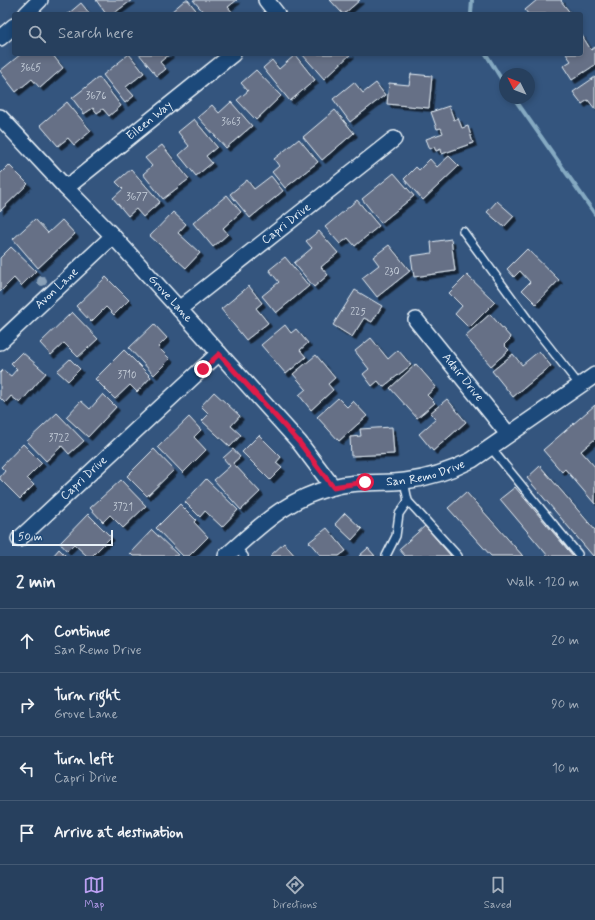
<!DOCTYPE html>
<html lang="en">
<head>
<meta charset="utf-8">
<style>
	:root { --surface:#27405e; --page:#2f4764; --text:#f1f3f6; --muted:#a4afbc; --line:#435973; --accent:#bca0f2 }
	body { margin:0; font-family:Mynerve,sans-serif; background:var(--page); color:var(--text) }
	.compass { position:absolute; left:499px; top:68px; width:36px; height:36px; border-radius:50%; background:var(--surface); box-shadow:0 2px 6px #0003; rotate:312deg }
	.scale { position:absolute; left:12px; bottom:10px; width:101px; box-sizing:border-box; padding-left:4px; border:2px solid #e8f1f8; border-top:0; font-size:11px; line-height:14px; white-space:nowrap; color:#e8f1f8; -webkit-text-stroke:3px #1f4a7a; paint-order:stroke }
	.stop { position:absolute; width:12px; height:12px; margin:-9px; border:3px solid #e11d48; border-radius:50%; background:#fff }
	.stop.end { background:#e11d48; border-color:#fff; box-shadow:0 1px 4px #0008 }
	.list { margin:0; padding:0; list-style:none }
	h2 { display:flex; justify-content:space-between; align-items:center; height:52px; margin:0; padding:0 16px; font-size:17px }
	h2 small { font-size:13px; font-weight:400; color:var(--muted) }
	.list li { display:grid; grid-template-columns:26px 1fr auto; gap:12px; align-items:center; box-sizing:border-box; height:64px; padding:0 16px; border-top:1px solid var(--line) }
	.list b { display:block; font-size:15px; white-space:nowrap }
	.list p { margin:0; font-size:13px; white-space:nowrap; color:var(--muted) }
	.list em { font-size:13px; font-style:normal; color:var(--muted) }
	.icon { flex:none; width:22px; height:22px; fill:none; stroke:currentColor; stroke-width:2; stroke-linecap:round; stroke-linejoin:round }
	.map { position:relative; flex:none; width:595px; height:556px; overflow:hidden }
	.search { position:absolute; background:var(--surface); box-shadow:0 2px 6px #0003; left:12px; right:12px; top:12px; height:44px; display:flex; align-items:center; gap:10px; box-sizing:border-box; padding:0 14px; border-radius:4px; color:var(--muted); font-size:15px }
	.sheet { height:308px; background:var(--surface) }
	nav { display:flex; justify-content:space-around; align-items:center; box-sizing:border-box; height:56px; border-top:1px solid var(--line); background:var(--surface); font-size:11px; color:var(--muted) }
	nav a { display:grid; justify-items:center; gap:2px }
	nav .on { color:var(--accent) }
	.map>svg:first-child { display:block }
</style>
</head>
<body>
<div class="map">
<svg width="595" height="556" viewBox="0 0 595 556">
	<defs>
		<filter id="shadow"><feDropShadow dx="3.5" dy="3.5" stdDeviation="0" flood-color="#0009"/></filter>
	</defs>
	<rect width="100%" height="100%" fill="#34557e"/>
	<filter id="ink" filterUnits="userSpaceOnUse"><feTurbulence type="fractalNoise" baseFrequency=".025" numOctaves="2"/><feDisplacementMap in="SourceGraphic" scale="8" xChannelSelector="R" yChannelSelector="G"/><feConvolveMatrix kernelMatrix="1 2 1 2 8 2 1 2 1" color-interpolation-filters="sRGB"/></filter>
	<g filter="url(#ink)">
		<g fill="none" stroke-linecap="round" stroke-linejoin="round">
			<g stroke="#85aac2" stroke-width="4">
				<polyline points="471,14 472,0"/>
				<polyline points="486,54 505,85"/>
				<polyline points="514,98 595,214"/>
			</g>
		</g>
		<g fill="#667086" stroke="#e8f1f8" filter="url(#shadow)">
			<polygon points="96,0 132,0 113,14 106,14"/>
			<polygon points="185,0 188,0 199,14 172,14 171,12"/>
			<polygon points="193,0 237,0 228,7 234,14 205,14"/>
			<polygon points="330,0 360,0 344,14 343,14"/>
			<polygon points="537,0 562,0 561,1 571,14 528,14 525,10"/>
			<polygon points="81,3 90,14 68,14"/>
			<polygon points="581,34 591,50 595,47 595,65 572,80 563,66 571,61 566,54 581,54"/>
			<polygon points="21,54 52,54 63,68 40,88 32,79 16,92 0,71"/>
			<polygon points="129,54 144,73 126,87 134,96 125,103 103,75"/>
			<polygon points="139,54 170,54 160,62 166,69 157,76"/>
			<polygon points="302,54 351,54 324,79"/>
			<polygon points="295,55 315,80 290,101 263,68 272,60 279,69"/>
			<polygon points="256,70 281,96 256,120 237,100 248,91 241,83"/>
			<polygon points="411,74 432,76 429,108 387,104 389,83 409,85"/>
			<polygon points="99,77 121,106 109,116 103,109 97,113 93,108 84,114 72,98"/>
			<polygon points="595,77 595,109 588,100 582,104 573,92"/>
			<polygon points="354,82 363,93 376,83 385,95 350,122 333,99"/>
			<polygon points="67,102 91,131 74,145 68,138 58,146 40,125"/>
			<polygon points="231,102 252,126 226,148 198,117 212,105 219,113"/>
			<polygon points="449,106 454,120 458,118 462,128 468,126 473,143 442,154 441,149 436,151 434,147 430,149 426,139 443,133 441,128 437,129 431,112"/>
			<polygon points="335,110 354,133 322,160 303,137"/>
			<polygon points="194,119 217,147 206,156 212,163 196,176 179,155 189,146 178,132"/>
			<polygon points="299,139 318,162 285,188 272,172 279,166 274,159"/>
			<polygon points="162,145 189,179 163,199 143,174 152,166 145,158"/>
			<polygon points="449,156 459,166 423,200 404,179 416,167 419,170 430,159 437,167"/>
			<polygon points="9,165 28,184 0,211 0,174"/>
			<polygon points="131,169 160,202 143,217 136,209 128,216 113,198 123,189 116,182"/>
			<polygon points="394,173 414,196 381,223 362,199"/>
			<polygon points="271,176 283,191 250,218 230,194 247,180 254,189"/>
			<polygon points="227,195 241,212 223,228 228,234 213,247 193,223"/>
			<polygon points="357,200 379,226 355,246 348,238 340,244 325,227"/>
			<polygon points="497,201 514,216 504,227 487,212"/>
			<polygon points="173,212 186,224 178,233 200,253 186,268 150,236"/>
			<polygon points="35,219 48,233 62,220 75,234 38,268 13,239"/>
			<polygon points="319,231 338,253 321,267 328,275 314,287 294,263 312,248 306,241"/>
			<polygon points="451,239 455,271 414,277 411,256 432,253 431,242"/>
			<polygon points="389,245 410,271 377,297 362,278 379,265 373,257"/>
			<polygon points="11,247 36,271 21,286 14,278 0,292 0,258"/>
			<polygon points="527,249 559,280 536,304 522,290 530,282 520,271 514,277 507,269"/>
			<polygon points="285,257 309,286 276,313 262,296 279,282 269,270"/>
			<polygon points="467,275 495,302 469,328 455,314 462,306 449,293"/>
			<polygon points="106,277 129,300 114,315 106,307 91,322 76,306"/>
			<polygon points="249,286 262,303 256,308 268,323 246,340 221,309"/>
			<polygon points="355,290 382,306 372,322 364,318 352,337 333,325"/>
			<polygon points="72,312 98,339 78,357 64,343 51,355 40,343"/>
			<polygon points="490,314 511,338 504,345 509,350 491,366 465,336"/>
			<polygon points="154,324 167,338 158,347 170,359 154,375 129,348"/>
			<polygon points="285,325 291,333 296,329 308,343 300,350 306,357 286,374 261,345"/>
			<polygon points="371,338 388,359 398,350 411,365 383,387 378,381 372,386 363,374 369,369 355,351"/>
			<polygon points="124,350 151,377 137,392 130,385 115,399 95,379"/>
			<polygon points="539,351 551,366 513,397 492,371 513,354 522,365"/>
			<polygon points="22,352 46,373 20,403 11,396 5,403 0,398 0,373 3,370 11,376 17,369 11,363"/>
			<polygon points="316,355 335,378 328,384 333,390 311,410 299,395 306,389 293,374"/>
			<polygon points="70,359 80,369 68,381 57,371"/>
			<polygon points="416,364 436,387 427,395 435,403 417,418 390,388"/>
			<polygon points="214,392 240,416 231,426 241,435 230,447 202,421 209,414 201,406"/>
			<polygon points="103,394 116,407 88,437 66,417 81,401 90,409"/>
			<polygon points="338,398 347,407 353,401 367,416 339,441 317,417"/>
			<polygon points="447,399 466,422 433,451 419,434 436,419 430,413"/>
			<polygon points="595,405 595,439 581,451 595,467 595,504 565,469 562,472 543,450"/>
			<polygon points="57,413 84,441 69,454 62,446 46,461 27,441"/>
			<polygon points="189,417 201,430 194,437 206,450 183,473 158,447"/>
			<polygon points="392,427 394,454 351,456 350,437 361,436 360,429"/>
			<polygon points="259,435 281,457 276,463 282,468 270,480 242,452"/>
			<polygon points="23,444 42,463 27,478 34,485 20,499 0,479 0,477 5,471 1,467"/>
			<polygon points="154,449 174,470 147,496 127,476"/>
			<polygon points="233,449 240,457 233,463 260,492 241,510 214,480 230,466 223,458"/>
			<polygon points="540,466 595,530 595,556 593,556 527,478"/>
			<polygon points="206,479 238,510 222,527 205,511 200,517 185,502"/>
			<polygon points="121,480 146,506 123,528 110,515 103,522 90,508"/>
			<polygon points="515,487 573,556 548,556 500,499"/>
			<polygon points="466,492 523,556 491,556 448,508"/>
			<polygon points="180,504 196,520 194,522 208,537 189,556 183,556 156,528"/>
			<polygon points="345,513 362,529 352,540 335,524"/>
			<polygon points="88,514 111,537 92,556 87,556 74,544 67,551 60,543"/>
			<polygon points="425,526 451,556 405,556 399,549"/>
			<polygon points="327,528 346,551 339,556 321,556 309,542"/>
			<polygon points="152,530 179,556 133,556 130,553"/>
			<polygon points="284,543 295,556 270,556"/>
			<polygon points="368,548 375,556 359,556"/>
			<polygon points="59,549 66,556 53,556"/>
		</g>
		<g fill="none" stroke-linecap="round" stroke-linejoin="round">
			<g stroke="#e8f1f8" stroke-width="10">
				<g id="lane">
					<polyline points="463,231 532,325 580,386"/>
					<polyline points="490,447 578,554"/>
					<polyline points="404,481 408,501 458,556"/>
					<polyline points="236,547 244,556"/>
					<polyline points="386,556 396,536 399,514 408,501"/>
				</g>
			</g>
			<g stroke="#e8f1f8" stroke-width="18">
				<g id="street">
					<polyline points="266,0 277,14"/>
					<polyline points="26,14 40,0"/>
					<polyline points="0,38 14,26"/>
					<path id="s1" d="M0 117 66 188 113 236 200 332 299 442 333 487"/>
					<path id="s2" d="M66 188 233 54"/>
					<path id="s3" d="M179 309 394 139"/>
					<path id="s4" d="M416 320 508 434"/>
					<path id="s5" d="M0 342 113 236"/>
					<path id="s6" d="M19 539 219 353"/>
					<path id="s7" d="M226 556C261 525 286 499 333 487 357 480 381 484 405 481 430 478 450 471 472 460L595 375"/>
				</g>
			</g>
			<use href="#lane" stroke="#1f4a7a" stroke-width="7"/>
			<use href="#street" stroke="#1f4a7a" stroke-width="15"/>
		</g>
		<circle fill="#8aa1b8" cx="42" cy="281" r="5"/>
	</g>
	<g fill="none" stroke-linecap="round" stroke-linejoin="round" filter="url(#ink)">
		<polyline stroke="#e11d48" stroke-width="5" points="203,369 219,354 299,442 333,487 365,482"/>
	</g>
	<g text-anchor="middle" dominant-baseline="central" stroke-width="3" stroke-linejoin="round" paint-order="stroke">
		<g font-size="10" fill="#c8d1dc">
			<text x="31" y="68">3665</text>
			<text x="96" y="96">3676</text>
			<text x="231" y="122">3663</text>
			<text x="137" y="197">3677</text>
			<text x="392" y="272">230</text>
			<text x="358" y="312">225</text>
			<text x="127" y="375">3710</text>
			<text x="59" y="438">3722</text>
			<text x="123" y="507">3721</text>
		</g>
		<g font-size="12" fill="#e8f1f8" stroke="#1f4a7a">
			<text stroke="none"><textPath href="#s2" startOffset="107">Eileen Way</textPath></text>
			<text stroke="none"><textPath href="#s3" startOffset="137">Capri Drive</textPath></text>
			<text stroke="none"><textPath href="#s5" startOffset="78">Avon Lane</textPath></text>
			<text stroke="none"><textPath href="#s1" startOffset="249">Grove Lane</textPath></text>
			<text stroke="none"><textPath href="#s4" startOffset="74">Adair Drive</textPath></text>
			<text stroke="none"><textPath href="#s7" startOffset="223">San Remo Drive</textPath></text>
			<text stroke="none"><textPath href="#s6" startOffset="89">Capri Drive</textPath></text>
		</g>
	</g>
</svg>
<svg class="compass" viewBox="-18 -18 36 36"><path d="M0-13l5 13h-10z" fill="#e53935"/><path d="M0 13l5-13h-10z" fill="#a4afbc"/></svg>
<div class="scale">50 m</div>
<div class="stop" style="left:365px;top:482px"></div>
<div class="stop end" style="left:203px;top:369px"></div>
<div class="search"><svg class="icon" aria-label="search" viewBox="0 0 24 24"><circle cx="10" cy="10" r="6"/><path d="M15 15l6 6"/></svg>Search here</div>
</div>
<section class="sheet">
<h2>2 min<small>Walk · 120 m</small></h2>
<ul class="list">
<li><svg class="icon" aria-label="ahead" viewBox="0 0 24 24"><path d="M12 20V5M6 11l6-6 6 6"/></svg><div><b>Continue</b><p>San Remo Drive</p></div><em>20 m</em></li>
<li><svg class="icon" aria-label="right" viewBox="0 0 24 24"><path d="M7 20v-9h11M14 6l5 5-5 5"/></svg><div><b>Turn right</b><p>Grove Lane</p></div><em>90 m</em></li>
<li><svg class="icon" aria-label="left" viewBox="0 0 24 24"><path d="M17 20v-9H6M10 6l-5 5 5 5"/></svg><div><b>Turn left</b><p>Capri Drive</p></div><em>10 m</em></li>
<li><svg class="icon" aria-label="arrive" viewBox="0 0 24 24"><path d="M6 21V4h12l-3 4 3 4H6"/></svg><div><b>Arrive at destination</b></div></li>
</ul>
</section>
<nav>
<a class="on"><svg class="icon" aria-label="map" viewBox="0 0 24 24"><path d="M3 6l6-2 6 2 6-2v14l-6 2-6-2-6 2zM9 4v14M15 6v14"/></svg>Map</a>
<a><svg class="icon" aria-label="directions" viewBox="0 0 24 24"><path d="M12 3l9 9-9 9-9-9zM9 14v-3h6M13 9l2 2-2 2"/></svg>Directions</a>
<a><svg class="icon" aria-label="saved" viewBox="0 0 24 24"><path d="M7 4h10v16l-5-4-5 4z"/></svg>Saved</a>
</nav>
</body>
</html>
